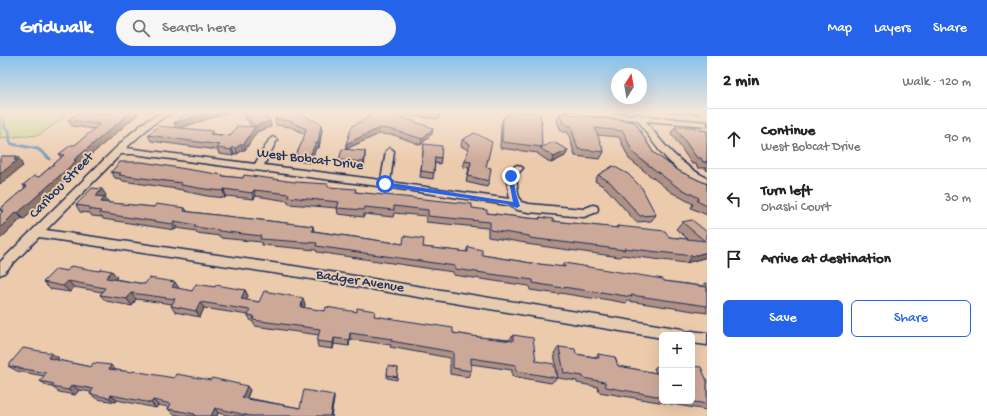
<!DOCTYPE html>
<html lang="en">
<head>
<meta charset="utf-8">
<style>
	:root { --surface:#fff; --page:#f6f6f6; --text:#222; --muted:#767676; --line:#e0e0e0; --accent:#2563eb }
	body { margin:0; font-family:"Gochi Hand",sans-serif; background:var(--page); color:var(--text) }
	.controls { position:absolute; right:12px; bottom:12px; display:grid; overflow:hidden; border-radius:6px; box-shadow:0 4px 16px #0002 }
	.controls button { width:36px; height:36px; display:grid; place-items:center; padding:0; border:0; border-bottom:1px solid var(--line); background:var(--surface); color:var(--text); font:20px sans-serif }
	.compass { position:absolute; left:611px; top:12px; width:36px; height:36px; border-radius:50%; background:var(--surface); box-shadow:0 4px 16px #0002; rotate:11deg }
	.stop { position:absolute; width:12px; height:12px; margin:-9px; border:3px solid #2563eb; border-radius:50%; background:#fff }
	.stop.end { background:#2563eb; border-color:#fff; box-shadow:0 1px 4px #0008 }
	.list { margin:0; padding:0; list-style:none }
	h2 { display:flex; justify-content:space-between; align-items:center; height:52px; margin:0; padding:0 16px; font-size:17px }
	h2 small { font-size:13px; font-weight:400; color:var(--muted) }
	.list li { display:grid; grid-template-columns:26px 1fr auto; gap:12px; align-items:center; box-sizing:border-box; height:60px; padding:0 16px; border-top:1px solid var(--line) }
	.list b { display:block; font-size:15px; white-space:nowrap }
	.list p { margin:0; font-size:13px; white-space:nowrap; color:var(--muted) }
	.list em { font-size:13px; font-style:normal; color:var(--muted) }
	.actions { display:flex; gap:8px; padding:12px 16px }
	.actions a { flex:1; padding:9px 0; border:1px solid var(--accent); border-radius:6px; text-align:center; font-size:14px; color:var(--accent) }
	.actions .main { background:var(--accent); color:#fff }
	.icon { flex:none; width:22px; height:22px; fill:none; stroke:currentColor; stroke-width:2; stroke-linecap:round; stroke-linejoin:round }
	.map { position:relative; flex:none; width:707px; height:360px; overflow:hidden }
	header { display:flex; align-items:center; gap:24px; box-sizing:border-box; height:56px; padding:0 20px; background:var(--accent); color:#fff }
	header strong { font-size:19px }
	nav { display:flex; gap:22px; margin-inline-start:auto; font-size:14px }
	.search { width:280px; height:36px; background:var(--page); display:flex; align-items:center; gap:10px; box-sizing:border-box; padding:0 14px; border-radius:22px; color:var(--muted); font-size:15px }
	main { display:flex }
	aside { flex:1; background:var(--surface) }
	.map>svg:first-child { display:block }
</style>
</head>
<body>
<header>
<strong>Gridwalk</strong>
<div class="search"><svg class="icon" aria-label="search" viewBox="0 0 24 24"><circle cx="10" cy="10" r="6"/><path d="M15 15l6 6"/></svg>Search here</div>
<nav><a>Map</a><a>Layers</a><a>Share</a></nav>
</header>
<main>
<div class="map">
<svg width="707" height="360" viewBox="0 0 707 360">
	<rect width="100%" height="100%" fill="#eccaac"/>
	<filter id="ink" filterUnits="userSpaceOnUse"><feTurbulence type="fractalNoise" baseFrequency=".025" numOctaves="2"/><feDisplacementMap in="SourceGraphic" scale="8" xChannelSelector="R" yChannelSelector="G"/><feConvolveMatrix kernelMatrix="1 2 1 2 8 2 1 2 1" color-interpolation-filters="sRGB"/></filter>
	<g filter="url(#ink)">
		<polygon fill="#c5d286" stroke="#708072" points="0,56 62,56 64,62 39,79 0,82"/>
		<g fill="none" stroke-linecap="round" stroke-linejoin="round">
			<polyline stroke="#6394b9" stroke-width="3" points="0,62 4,65 5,72 9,74 10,86 12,88 38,93 50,103"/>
			<g stroke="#1b2f5e" stroke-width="3">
				<g id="minor">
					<polygon points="163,56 172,56 152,69 126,92 255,108 269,84 273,81 277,84 264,109 381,124 386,95 390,92 394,95 390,126 510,143 506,120 515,110 518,109 523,112 516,120 518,138 521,146 529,148 583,153 593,149 597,150 598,153 597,156 584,161 529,156 517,154 507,149 385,131 133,98 121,98 46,174 293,210 682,273 688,276 692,275 707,277 707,289 692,287 692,279 662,279 662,282 293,220 39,181 4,217 0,219 0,206 129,79 146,65"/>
					<path d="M565 56H594L635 59 639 58 643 60 707 66V70L646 65C663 89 681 109 707 122V129C676 121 654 89 638 64L569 58Z"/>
				</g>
			</g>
			<use href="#minor" fill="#e7cbae" fill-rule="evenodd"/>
		</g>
		<g fill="#af9084" stroke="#1b2f5e">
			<polygon points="113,56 137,56 138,58 79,109 80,111 24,163 22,162 0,183 0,158 2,156 0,154 0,153 25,132 23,129 39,121 61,102 59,98 75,89 95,73 72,70 68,64 85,58 109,58"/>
			<polygon points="230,56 180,72 214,78 230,80 252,71 240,56 233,58 232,56 261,56 270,65 271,71 256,76 256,77 245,94 243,94 237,98 234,98 233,100 219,98 218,94 151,85 148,79 176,71 174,67"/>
			<polygon points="402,56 440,56 439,63 402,59"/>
			<polygon points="508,56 538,56 542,66 541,70 541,92 568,94 565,100 551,107 538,98 538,97 500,92 501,68 503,62 507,60"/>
			<polygon points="670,56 700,56 698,58"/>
			<polygon points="560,57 635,66 653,96 679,115 707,128 707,159 691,152 693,148 671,136 629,103 619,81 597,79 604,96 600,103 575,100 568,76 563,76 560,73 557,64"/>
			<polygon points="368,62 432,78 421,89 394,79 379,78 346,93 346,88"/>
			<polygon points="275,63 321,68 322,74 319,92 316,92 310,107 297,105 296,99 303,84 305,78 291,71 276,69"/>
			<polygon points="675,71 707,75 707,115 706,112 698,112 696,108 692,108 671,77"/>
			<polygon points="475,77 486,111 489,125 487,131 466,126 469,112 463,111 468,94 461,90 462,84"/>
			<polygon points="424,88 441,102 440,108 435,107 433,123 420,121"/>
			<polygon points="365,101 364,111 340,110 339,104"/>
			<polygon points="613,110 656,159 651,165 636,166 606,132 595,125 598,119"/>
			<polygon points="111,116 223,119 223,120 329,131 356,136 472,152 487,157 527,162 539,163 540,161 553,165 616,172 617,170 669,181 688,183 676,173 682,166 707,176 707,201 686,207 622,199 620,201 526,188 526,187 488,181 488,172 426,166 426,160 394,157 393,161 364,158 364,161 338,158 337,152 289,148 288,145 256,140 254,143 226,140 225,142 207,140 183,135 183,134 123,125 121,123 115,122"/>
			<polygon points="106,139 105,141 109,147 154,151 185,152 187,155 190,156 313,170 314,175 423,191 466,196 468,191 482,199 531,207 561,211 564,207 664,225 702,230 706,227 707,227 707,257 628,245 626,247 598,242 597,243 560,237 559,238 530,234 529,230 453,219 453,216 317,196 316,194 262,189 261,186 221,182 220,180 197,177 196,175 177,172 175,174 103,163 102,161 92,160 90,157 80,156 76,149"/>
			<polygon points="67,215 99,215 117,221 115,223 145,228 179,232 179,233 192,235 215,231 245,234 248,240 246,244 259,246 305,248 304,252 325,255 374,260 453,277 479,281 509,284 513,279 536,305 557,322 551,327 512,320 512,314 471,308 471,315 468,321 450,318 450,302 390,291 391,289 350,283 349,290 334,288 333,293 318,291 317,285 319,279 255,270 253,266 251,265 248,259 204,252 200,261 175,256 171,250 172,248 136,243 132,250 106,245 100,239 102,236 74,231 70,236 50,233 43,226"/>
			<polygon points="559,291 576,298 595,301 598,298 618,310 656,317 654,312 662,307 662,345 692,345 707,325 707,354 599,336 598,331 577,327 577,325 558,322 554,297"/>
			<polygon points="59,302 57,304 91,311 116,314 250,334 247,342 300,352 334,343 331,360 333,360 233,360 218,357 217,360 185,360 173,358 168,353 169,351 158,349 156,352 117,344 116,346 97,343 90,338 91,336 79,334 75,339 59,336 52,331 48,330 40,325 44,320 17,315 8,310"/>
			<polygon points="388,310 398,312 397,324 387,322"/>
		</g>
		<g fill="#8f766b" stroke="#1b2f5e">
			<polygon points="131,56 137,56 138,58 79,109 80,111 24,163 18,157 74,104"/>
			<polygon points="211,56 230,56 176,73 174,67"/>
			<polygon points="232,56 240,56 233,58"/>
			<polygon points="270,65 271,71 256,76 256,77 245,94 244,88 255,71 255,70"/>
			<polygon points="321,68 322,74 319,92 318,87"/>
			<polygon points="379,72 379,78 346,93 346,88"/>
			<polygon points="433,72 432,78 421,89 422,83"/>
			<polygon points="316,87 316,92 310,107 309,101"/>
			<polygon points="241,88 243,94 237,98 236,92"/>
			<polygon points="232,92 234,98 233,100 231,94"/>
			<polygon points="568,94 565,100 551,107 554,101"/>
			<polygon points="365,95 365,101 364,111 364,106"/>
			<polygon points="17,100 22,106 21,107 23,110 0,128 0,118"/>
			<polygon points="102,133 106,139 100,147 96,140"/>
			<polygon points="224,133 226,140 225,142 223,135"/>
			<polygon points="254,134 256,140 254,143 252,137"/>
			<polygon points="105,141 109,147 101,146"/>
			<polygon points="16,156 22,162 0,183 0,172"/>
			<polygon points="174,165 177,172 175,174 172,168"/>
			<polygon points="707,196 707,201 686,207 693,200"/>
			<polygon points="112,215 117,221 111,229 106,222"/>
			<polygon points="68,225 74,231 70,236 63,230"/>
			<polygon points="175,226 179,232 176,238 172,231"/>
			<polygon points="245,234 248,240 244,249 241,243"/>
			<polygon points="131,237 136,243 132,250 127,243"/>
			<polygon points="303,242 305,248 302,257 301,251"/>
			<polygon points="200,246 204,252 200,261 196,255"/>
			<polygon points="350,277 350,283 349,290 349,284"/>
			<polygon points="334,282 334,288 333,293 333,287"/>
			<polygon points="51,297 59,302 55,307 48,302"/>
			<polygon points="111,309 117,315 109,313"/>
			<polygon points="72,329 79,334 75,339 68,334"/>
			<polygon points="247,330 250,334 245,346 242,342"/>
			<polygon points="111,339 117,344 116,346 109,342"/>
			<polygon points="334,339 334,343 331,360 330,360"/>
			<polygon points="153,344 158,349 156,352 151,347"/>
			<polygon points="215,352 218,357 217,360 211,360"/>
		</g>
		<g fill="#cca899" stroke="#1b2f5e">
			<polygon points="88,56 109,58 113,56 131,56 74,104 76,105 18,157 16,156 0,172 0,158 4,154 0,154 0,153 27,130 23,129 34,120 39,121 64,99 59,98 71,89 75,89 100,68 68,64 78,57 85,58"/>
			<polygon points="188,56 211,56 174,67"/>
			<polygon points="243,56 261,56 270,65 255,70"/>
			<polygon points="279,56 297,56 321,68 318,87 316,87 309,101 296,99 303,84 306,73 290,65 275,63"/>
			<polygon points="370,56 386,56 433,72 422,83 394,74 379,72 346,88 352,70 368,62"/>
			<polygon points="429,56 438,56 440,57"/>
			<polygon points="509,56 539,56 542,66 541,66 542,91 502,86 503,62 510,59"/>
			<polygon points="560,57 635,66 653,96 679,115 707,128 707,150 697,145 699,142 676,130 633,97 623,75 595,72 604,96 578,93 571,70 566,69 563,67"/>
			<polygon points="158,70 213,75 210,78 230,80 237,70 255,71 244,88 241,88 236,92 232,92 231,94 217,92 220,89 148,79"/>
			<polygon points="675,71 694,71 696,73 707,75 707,106 703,106 701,102 697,102"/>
			<polygon points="475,77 492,86 486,111 491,112 489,125 468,120 471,106 465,105 470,88 462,84"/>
			<polygon points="553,86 568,94 554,101 540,92"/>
			<polygon points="424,88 442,90 441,102 435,101 434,117 421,115"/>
			<polygon points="342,93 365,95 364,106 339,104"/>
			<polygon points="2,100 17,100 14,104 18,104 0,118 0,103"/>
			<polygon points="120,106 142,106 223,119 222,120 243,122 244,119 295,126 328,128 328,131 356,133 355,136 472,148 472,152 487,154 487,157 527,162 540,163 540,161 553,163 553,165 618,172 617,170 665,175 669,181 705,185 682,166 692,164 707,176 707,196 693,200 624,192 625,194 530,182 529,180 490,174 490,166 428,160 428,154 394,150 394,154 365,151 364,154 337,152 339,146 288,141 289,138 254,134 252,137 224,133 223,135 205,133 181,129 182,127 119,119 121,117 111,116"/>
			<polygon points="613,110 628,118 642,132 656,159 640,160 610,126 598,119"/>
			<polygon points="92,132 102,133 96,140 105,141 101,146 154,151 156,148 185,152 184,155 190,156 313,170 312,175 403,188 404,180 424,183 423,191 468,196 468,191 482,194 482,199 531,207 565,211 564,207 663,223 664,225 707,231 707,250 631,239 632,241 601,236 602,237 563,231 563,232 533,227 533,224 455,213 455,210 316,190 317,187 260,183 261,180 219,175 219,174 194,171 196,169 174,165 172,168 99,157 101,155 88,153 90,151 76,149"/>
			<polygon points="71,210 99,215 101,213 112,215 106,222 145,228 149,222 175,226 172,231 192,235 196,228 215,231 216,229 245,234 241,243 259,246 264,235 303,242 301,251 325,255 326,251 357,256 357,252 375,255 374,260 453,272 453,277 479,281 513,285 513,279 533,282 536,305 554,308 557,322 516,315 516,309 471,302 471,315 453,312 453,296 391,285 392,283 350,277 349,284 334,282 333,287 317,285 320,273 253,264 254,260 248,259 250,254 200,246 196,255 171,250 175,243 131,237 127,243 100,239 105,232 68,225 63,230 43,226 56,213 67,215"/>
			<polygon points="559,291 575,293 576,298 599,302 598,298 615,301 618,310 662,318 662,341 606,331 605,326 583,322 583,320 564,317"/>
			<polygon points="23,292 51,297 48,302 91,311 93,307 111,309 109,313 132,316 133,315 174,322 176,318 211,324 212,322 247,330 242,342 300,352 304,334 334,339 330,359 333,360 250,360 215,352 211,360 195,360 195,358 168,353 171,348 153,344 151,347 111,339 109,342 90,338 93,333 72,329 68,334 52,331 54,328 40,325 46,317 8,310"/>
			<polygon points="388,310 398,312 397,321 387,319"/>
			<polygon points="692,310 701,311 707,325 707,348 688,345 692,345"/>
		</g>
	</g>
	<linearGradient id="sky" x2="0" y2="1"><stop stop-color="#86c2ed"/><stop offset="0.53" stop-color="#f6e7da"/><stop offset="1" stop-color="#f6e7da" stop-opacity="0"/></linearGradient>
	<rect width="707" height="106" fill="url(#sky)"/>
	<polygon fill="#2563eb" points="511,118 513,120 516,138 520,150 517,152 507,148 385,130 382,128 385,126 513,146 508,120"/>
	<g text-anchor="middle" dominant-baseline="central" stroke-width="4" stroke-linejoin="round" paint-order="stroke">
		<g font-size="14" fill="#1b2f5e" stroke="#e7cbae">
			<text transform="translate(310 104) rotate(7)">West Bobcat Drive</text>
			<text transform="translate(62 130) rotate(-46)">Caribou Street</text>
			<text transform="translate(360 226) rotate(9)">Badger Avenue</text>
		</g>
	</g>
</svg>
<div class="controls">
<button>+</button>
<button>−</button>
</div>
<svg class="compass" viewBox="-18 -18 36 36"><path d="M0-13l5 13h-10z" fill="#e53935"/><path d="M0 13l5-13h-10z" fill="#767676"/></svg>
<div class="stop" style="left:385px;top:128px"></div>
<div class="stop end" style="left:511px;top:120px"></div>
</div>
<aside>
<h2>2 min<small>Walk · 120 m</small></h2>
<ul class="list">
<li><svg class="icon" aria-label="ahead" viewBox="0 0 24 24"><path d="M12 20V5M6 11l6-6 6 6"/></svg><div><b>Continue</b><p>West Bobcat Drive</p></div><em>90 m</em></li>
<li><svg class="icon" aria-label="left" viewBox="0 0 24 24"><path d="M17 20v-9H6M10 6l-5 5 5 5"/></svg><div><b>Turn left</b><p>Ohashi Court</p></div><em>30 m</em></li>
<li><svg class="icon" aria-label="arrive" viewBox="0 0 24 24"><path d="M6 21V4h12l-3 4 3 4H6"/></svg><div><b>Arrive at destination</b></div></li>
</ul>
<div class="actions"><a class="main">Save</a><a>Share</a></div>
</aside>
</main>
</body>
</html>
